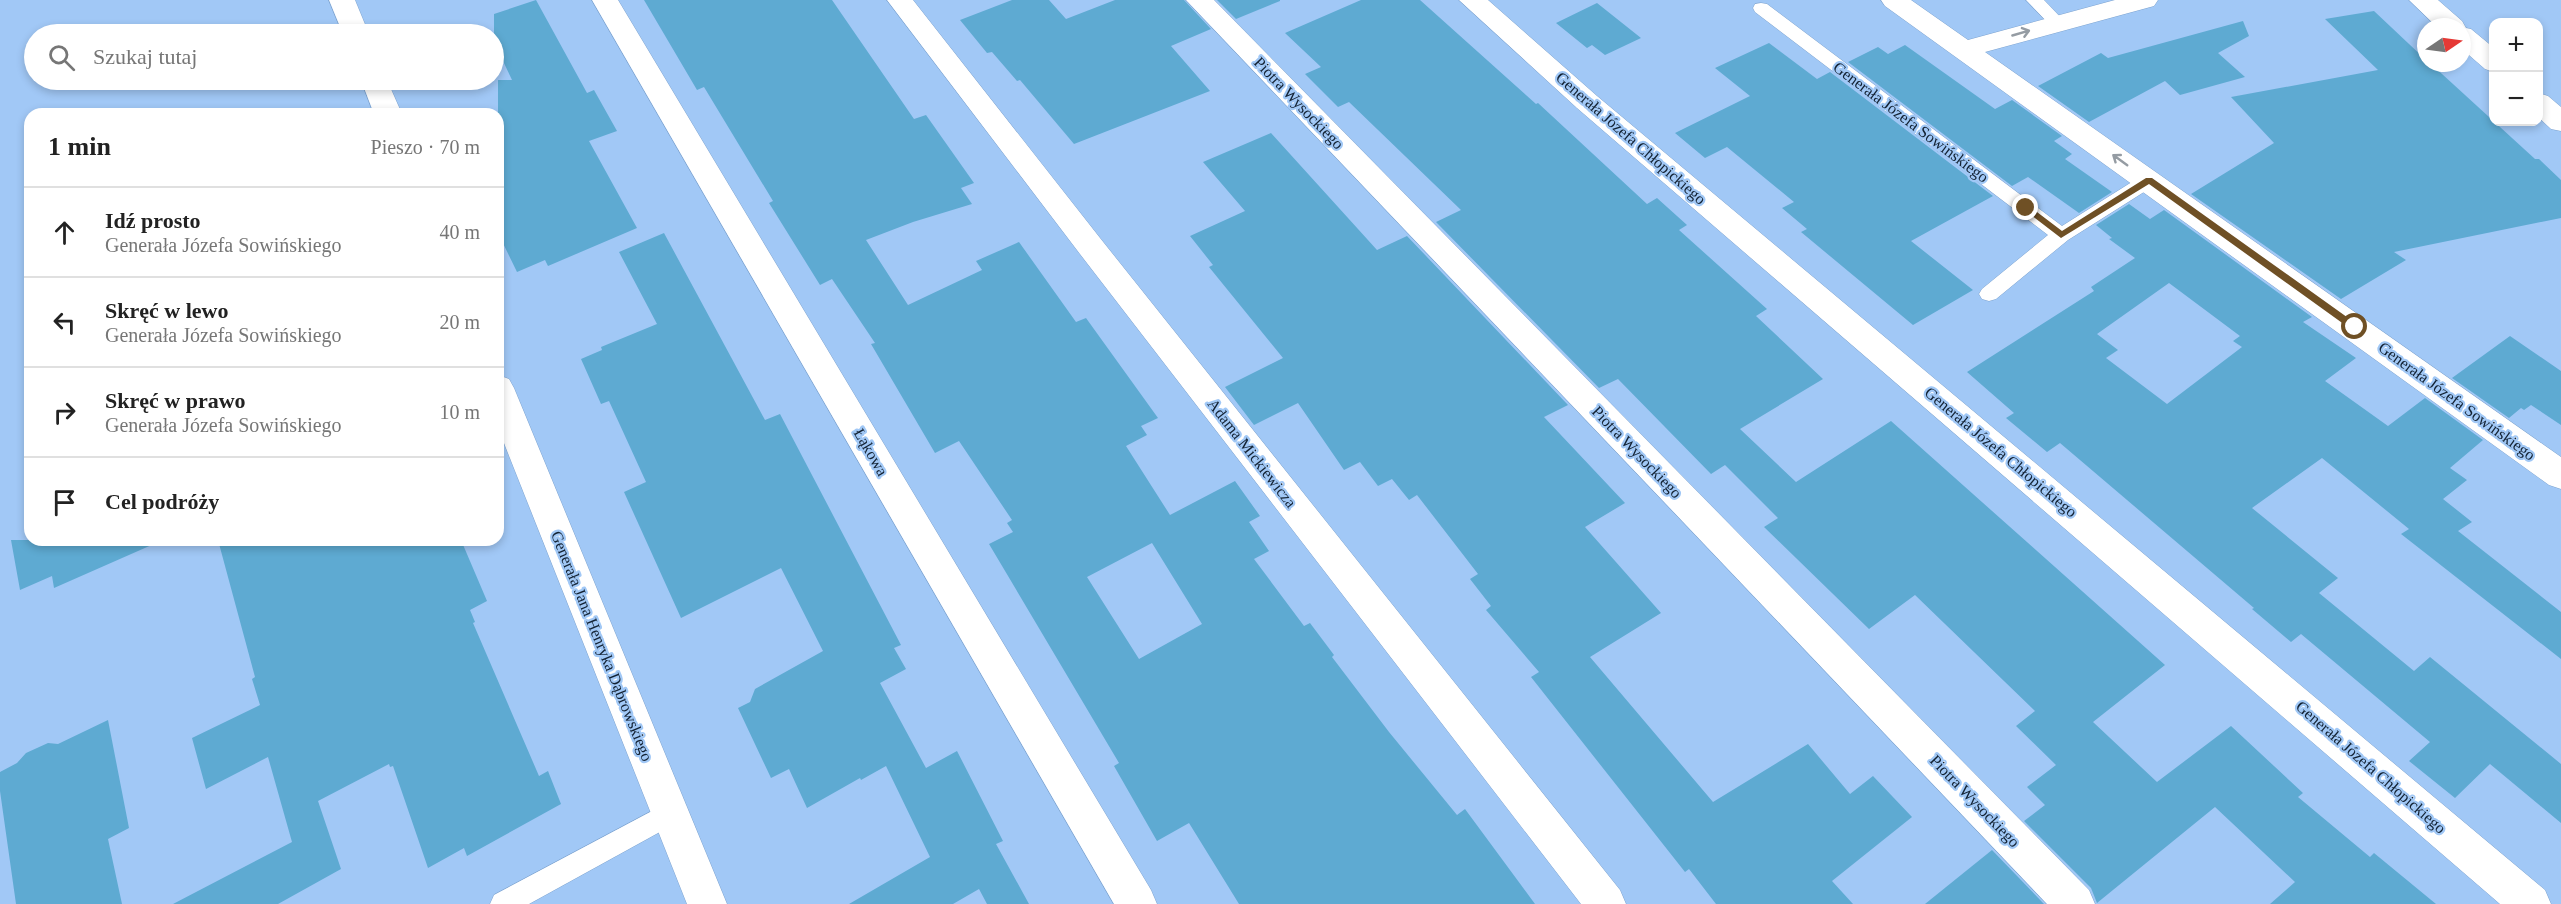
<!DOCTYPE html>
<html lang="pl">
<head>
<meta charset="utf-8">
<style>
	:root { --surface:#fff; --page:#f6f6f6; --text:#222; --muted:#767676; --line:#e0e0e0 }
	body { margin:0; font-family:Georgia,serif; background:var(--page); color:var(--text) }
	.controls { position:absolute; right:18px; top:18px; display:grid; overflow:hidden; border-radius:12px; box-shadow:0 3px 9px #0003 }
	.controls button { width:54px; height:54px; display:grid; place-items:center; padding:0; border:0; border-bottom:2px solid var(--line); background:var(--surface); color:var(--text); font:30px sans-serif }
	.compass { position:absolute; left:2417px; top:18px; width:54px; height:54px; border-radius:50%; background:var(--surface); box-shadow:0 3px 9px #0003; rotate:77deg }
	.stop { position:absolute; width:18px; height:18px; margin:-14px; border:4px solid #6f5025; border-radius:50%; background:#fff }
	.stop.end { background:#6f5025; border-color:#fff; box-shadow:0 2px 6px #0008 }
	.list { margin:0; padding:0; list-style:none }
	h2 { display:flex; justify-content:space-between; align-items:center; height:78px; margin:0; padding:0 24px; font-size:26px }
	h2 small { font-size:20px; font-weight:400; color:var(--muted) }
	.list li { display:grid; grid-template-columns:39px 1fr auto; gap:18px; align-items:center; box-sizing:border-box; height:90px; padding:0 24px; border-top:2px solid var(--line) }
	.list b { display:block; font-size:22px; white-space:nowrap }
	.list p { margin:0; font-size:20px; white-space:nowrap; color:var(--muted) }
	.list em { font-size:20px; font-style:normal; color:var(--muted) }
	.icon { flex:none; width:33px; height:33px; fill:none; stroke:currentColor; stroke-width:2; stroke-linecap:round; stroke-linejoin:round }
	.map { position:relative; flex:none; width:2561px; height:904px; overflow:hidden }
	.search { position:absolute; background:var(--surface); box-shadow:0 3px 9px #0003; left:24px; top:24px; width:480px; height:66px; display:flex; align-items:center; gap:15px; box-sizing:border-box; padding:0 21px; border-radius:33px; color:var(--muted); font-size:22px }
	.panel { position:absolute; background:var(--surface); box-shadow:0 3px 9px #0003; left:24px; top:108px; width:480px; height:438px; border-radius:18px }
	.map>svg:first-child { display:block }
</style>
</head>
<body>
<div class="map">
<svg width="2561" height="904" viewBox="0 0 2561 904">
	<rect width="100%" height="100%" fill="#a1c8f6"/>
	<g fill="#5eaad2" fill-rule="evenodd">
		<polygon points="536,0 587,93 594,90 617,131 589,141 637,228 548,266 545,260 517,272 498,233 498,80 512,80 494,42 494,14"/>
		<path d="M644 0H832L914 119 926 115 974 183 961 188 972 204 913 222 866 240 908 305 982 270 976 261 1019 242 1076 322 1086 318 1158 418 1141 426 1147 435 1126 446 1170 515 1235 481 1260 516 1249 522 1269 551 1254 559 1304 626 1310 623 1334 655 1332 657 1389 732 1457 815 1465 809 1535 904H1239L1189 823 1157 841 1114 766 1119 763 989 544 1013 532 1007 523 1012 520 959 441 935 453 871 344 875 343 832 279 820 285 769 203 773 201 704 87 697 90ZM1152 543 1202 624 1139 659 1087 577Z"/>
		<polygon points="1012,0 1049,0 1066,19 1115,0 1184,0 1211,29 1171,46 1210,91 1074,144 1020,80 1017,81 992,52 987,53 960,20"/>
		<polygon points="1217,0 1280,0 1280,1 1236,19"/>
		<polygon points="1361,0 1420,0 1536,104 1538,103 1647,204 1657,198 1687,225 1679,230 1767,309 1756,316 1823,379 1740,429 1796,482 1891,421 2165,665 2093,722 2157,782 2231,726 2303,793 2298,797 2370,857 2374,853 2436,904 2270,904 2295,882 2215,807 2097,903 2091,888 2024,821 2045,805 2027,787 2056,765 2016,726 2035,711 1915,595 1869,629 1764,527 1778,518 1725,465 1711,474 1618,379 1599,388 1436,222 1461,210 1349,102 1338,107 1305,74 1321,67 1285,33"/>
		<polygon points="1597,3 1641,38 1605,55 1592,45 1587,48 1556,23"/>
		<polygon points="2374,11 2426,60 2426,63 2430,63 2535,159 2539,159 2561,180 2561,218 2394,252 2406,260 2341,299 2191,194 2274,143 2231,97 2378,70 2325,19"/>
		<polygon points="2243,21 2249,36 2218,53 2245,77 2180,95 2165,81 2089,122 2038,86 2101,53 2108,58"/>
		<polygon points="1769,43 1817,79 1830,72 1993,196 1911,241 1973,290 1913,325 1801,232 1807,229 1782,208 1794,202 1727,147 1705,158 1675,133 1750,96 1715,68"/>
		<polygon points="1905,45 1995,109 2012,100 2062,136 2054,141 2072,154 2065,159 2112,192 2079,213 2028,177 2012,186 1848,62 1878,47 1888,54"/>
		<polygon points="1271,133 1377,250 1407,236 1568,405 1544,417 1625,503 1585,527 1661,613 1590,657 1713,802 1808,744 1850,794 1873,776 1912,817 1832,881 1853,904 1716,904 1689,869 1685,872 1531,677 1539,672 1486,610 1491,606 1470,579 1478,574 1417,495 1409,500 1392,479 1378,486 1360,462 1344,470 1298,403 1254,425 1225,387 1283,358 1209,267 1213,265 1190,236 1245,211 1203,162"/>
		<path d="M2129 204 2150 219 2164 210 2312 317 2303 322 2356 358 2325 381 2388 426 2425 398 2483 440 2450 468 2467 480 2443 499 2472 522 2458 531 2561 612V659L2401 534 2409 529 2322 458 2252 508 2338 578 2319 593 2414 671 2430 657 2561 764V823L2490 764 2455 798 2409 761 2430 742 2301 634 2291 642 2252 609 2254 608 2060 443 2047 452 2006 418 2014 413 1967 372 2094 291 2091 287 2135 258 2109 239 2112 238 2096 225ZM2169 283 2240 336 2233 341 2242 347 2167 404 2106 358 2118 350 2097 334Z"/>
		<polygon points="664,233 765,420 780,414 901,645 894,648 906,669 880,683 926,768 957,751 1003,841 996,844 1029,904 987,904 979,889 953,904 849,904 930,857 886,766 861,780 860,778 807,808 789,769 771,778 738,708 750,702 755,689 823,651 781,568 681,618 624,492 646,482 609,401 601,404 581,359 602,350 601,347 657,324 619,252"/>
		<polygon points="2510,336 2561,371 2561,425 2531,405 2524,410 2521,408 2509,418 2452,378"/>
		<polygon points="11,540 163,540 54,588 52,576 20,590"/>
		<polygon points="218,540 461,540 487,601 470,610 475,622 473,623 539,776 548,771 561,804 467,856 464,848 428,868 393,766 390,767 389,764 318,801 341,869 278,904 173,904 292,842 268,757 206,789 192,738 260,705 252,679 255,677"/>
		<polygon points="108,720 129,828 108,839 122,904 16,904 0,791 0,772 17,763 26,753 48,743 58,744"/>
		<polygon points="1992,850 2044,904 1925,904"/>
	</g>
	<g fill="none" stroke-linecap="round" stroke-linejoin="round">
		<g stroke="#7ca2ce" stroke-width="1">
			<g id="service">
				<polygon points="2026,0 2044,0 2066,23 2064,27 2052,27"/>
				<polygon points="1761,3 1767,4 2062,226 2143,175 2149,174 2155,175 2158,180 2155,185 2068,240 1996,299 1989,301 1982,299 1979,294 1982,289 2048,235 1755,12 1753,8 1755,4"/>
				<polygon points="669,802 678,806 681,814 678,822 529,904 490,904 494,895"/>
			</g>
		</g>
		<g stroke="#7ca2ce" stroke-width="1">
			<g id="minor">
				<polygon points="329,0 355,0 369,34 343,34"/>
				<polygon points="592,0 618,0 1151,890 1157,904 1114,904"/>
				<polygon points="887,0 913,0 1100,238 1620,890 1626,904 1581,904 1080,254"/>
				<polygon points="1186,0 1214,0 2089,890 2095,904 2047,904"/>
				<polygon points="1459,0 1488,0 1597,96 2545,890 2551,904 2500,904 1577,108"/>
				<polygon points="1881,0 1911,0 1968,40 2115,0 2158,0 2154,6 1985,52 2561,457 2561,489 2549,485 1885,6"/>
				<polygon points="361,80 387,80 402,114 374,114"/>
				<polygon points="498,375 509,379 514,388 727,904 687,904 498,428"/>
			</g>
		</g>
		<g stroke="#7ca2ce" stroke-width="1">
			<g id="tertiary">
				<polygon points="2409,0 2438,0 2462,21 2466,28 2471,29 2494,48 2494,72 2485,69 2462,49 2462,27 2437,27"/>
				<polygon points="2538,93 2548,96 2561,107 2561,131 2551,129 2538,117"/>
			</g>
		</g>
		<use href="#service" fill="#fff" fill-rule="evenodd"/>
		<use href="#minor" fill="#fff" fill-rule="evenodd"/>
		<use href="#tertiary" fill="#fff" fill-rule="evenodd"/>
	</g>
	<defs><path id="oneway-shaft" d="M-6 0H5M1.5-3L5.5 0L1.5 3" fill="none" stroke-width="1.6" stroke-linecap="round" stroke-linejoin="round" transform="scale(1.5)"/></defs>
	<g stroke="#959ca3">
		<use href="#oneway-shaft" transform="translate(2021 33) rotate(-16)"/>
		<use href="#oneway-shaft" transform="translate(2120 160) rotate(-144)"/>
	</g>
	<polygon fill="#6f5025" points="2146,178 2152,178 2358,325 2358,330 2352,330 2149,184 2061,238 2022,208 2029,206 2062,231"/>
	<g text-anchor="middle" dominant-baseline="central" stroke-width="4.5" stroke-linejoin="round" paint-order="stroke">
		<g font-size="16" fill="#132233" stroke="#a1c8f6">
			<text transform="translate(1299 103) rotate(46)">Piotra Wysockiego</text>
			<text transform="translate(1911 122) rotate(37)">Generała Józefa Sowińskiego</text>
			<text transform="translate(1631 138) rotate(41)">Generała Józefa Chłopickiego</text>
			<text transform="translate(2457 401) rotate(36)">Generała Józefa Sowińskiego</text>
			<text transform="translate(871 452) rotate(60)">Łąkowa</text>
			<text transform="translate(1637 452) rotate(46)">Piotra Wysockiego</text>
			<text transform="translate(2001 452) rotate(40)">Generała Józefa Chłopickiego</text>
			<text transform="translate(1252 453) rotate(52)">Adama Mickiewicza</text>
			<text transform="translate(602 646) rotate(68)">Generała Jana Henryka Dąbrowskiego</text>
			<text transform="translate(2371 767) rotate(41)">Generała Józefa Chłopickiego</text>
			<text transform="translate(1975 801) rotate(46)">Piotra Wysockiego</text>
		</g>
	</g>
</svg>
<div class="controls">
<button>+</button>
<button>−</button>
</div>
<svg class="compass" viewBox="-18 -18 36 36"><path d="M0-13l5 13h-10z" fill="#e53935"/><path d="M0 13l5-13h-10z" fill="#767676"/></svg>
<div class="stop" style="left:2355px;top:327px"></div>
<div class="stop end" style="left:2026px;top:208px"></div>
<div class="search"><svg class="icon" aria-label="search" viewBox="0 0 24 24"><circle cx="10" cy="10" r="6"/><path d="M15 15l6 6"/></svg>Szukaj tutaj</div>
<section class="panel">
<h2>1 min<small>Pieszo · 70 m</small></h2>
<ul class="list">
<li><svg class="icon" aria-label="ahead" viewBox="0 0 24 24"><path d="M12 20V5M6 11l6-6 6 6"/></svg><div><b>Idź prosto</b><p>Generała Józefa Sowińskiego</p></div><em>40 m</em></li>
<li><svg class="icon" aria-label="left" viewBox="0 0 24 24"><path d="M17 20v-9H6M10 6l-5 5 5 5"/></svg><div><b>Skręć w lewo</b><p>Generała Józefa Sowińskiego</p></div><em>20 m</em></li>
<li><svg class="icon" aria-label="right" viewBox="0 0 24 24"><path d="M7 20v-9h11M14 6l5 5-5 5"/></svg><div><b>Skręć w prawo</b><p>Generała Józefa Sowińskiego</p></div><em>10 m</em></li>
<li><svg class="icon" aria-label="arrive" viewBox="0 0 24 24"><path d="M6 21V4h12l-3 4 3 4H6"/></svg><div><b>Cel podróży</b></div></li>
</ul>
</section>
</div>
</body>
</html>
